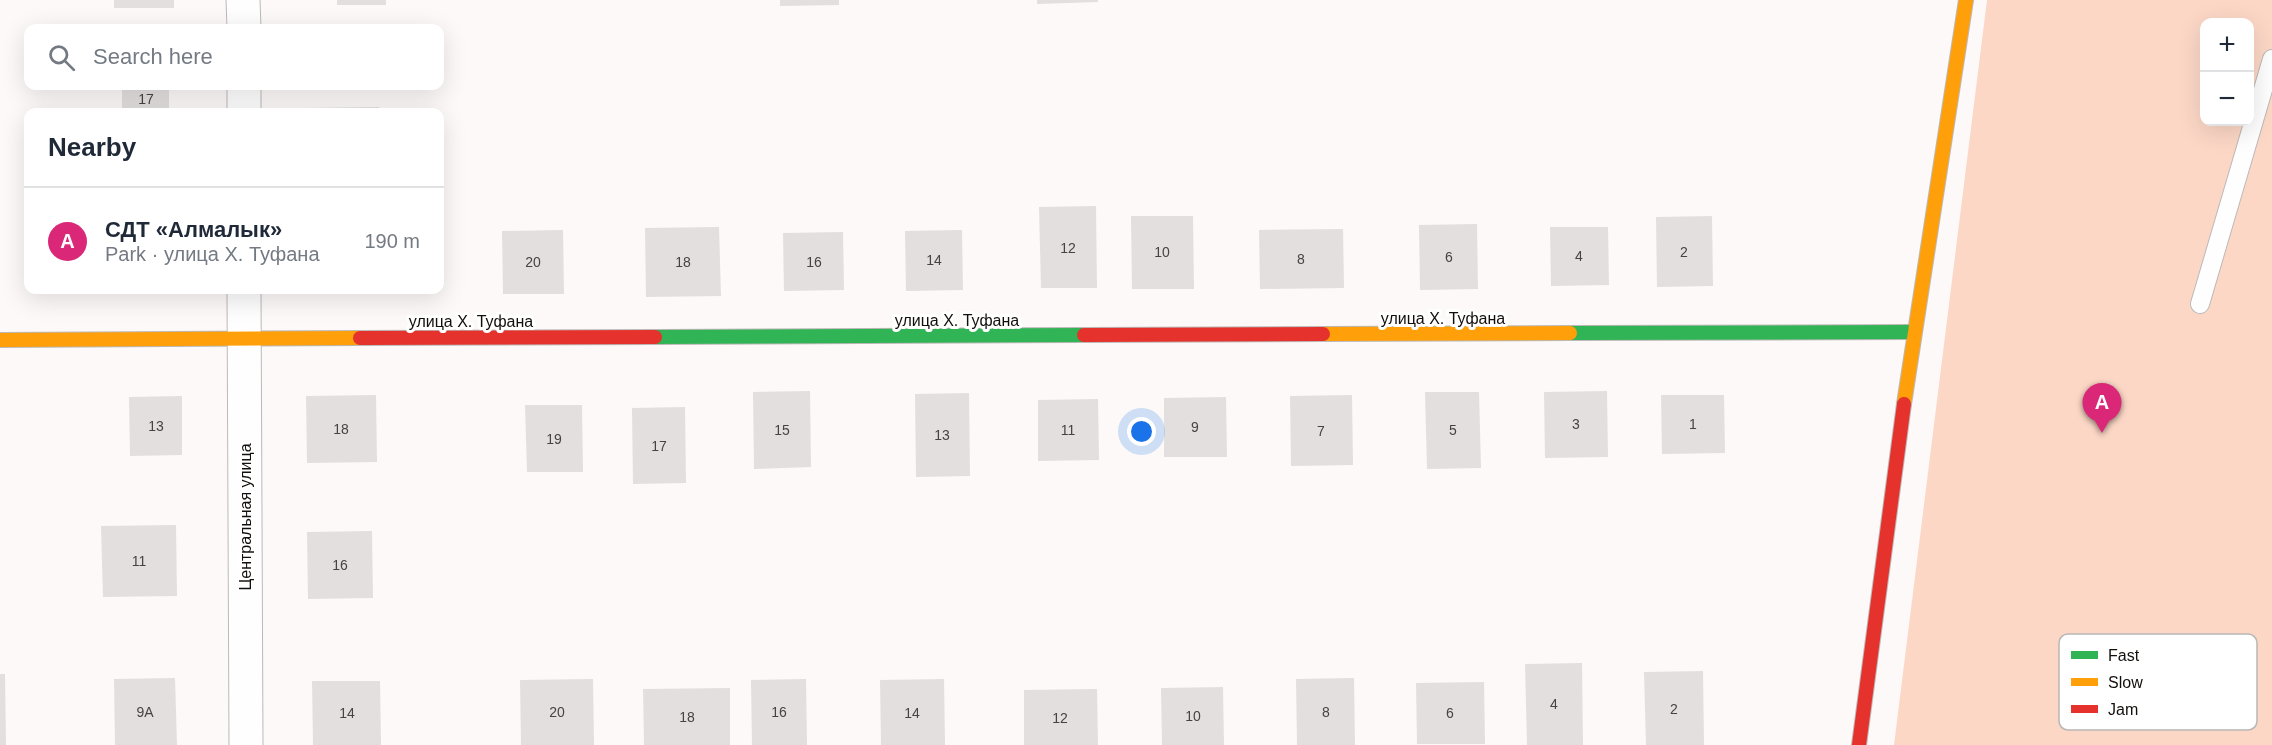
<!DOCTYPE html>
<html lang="en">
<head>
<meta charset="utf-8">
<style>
	:root { --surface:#fff; --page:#f6f6f7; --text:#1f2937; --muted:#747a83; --line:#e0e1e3; --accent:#db2777 }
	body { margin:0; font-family:Arial,sans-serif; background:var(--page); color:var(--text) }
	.controls { position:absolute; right:18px; top:18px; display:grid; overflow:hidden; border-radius:12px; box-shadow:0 6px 24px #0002 }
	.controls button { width:54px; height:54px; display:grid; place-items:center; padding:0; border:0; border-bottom:2px solid var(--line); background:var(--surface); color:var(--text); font:30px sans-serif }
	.you { position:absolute; left:1142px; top:432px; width:21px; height:21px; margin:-15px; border:4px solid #fff; border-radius:50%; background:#1a73e8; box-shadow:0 0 0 9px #1a73e833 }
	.badge { display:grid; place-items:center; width:39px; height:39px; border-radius:50%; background:var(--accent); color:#fff; font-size:20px; font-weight:700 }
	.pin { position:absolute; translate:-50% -50px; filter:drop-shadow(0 2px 3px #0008) }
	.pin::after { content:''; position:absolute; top:32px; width:21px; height:18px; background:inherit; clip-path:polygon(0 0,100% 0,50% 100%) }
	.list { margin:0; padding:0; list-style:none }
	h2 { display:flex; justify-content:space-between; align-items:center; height:78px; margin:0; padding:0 24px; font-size:26px }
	h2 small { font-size:20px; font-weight:400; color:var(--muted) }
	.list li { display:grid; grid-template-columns:39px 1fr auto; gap:18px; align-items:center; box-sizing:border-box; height:108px; padding:0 24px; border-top:2px solid var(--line) }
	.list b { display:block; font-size:22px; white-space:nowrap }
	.list p { margin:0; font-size:20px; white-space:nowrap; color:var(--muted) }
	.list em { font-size:20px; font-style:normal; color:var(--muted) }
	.icon { flex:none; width:33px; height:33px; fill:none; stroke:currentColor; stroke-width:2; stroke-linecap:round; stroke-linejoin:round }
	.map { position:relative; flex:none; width:2272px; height:745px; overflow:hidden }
	.search { position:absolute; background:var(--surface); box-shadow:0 6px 24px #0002; left:24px; top:24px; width:420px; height:66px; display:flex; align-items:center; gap:15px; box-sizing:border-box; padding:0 21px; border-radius:12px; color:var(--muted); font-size:22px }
	.panel { position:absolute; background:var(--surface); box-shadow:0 6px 24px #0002; left:24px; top:108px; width:420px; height:186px; border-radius:12px }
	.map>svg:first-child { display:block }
</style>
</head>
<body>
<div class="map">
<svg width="2272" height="745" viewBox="0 0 2272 745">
	<rect width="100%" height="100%" fill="#fcf9f8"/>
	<path fill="#fcd7c6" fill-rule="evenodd" d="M1987 0H2272V745H1894ZM2204 22H2250V122H2204Z"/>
	<g fill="#e2dfde">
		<rect x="114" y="0" width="60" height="8"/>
		<rect x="337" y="0" width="49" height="5"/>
		<polygon points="780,0 839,0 839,5 780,6"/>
		<polygon points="1037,0 1098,0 1098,2 1037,4"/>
		<rect x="122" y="86" width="47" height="26"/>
		<polygon points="379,107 379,112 305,112 305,108"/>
		<polygon points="1096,206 1097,288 1041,288 1039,207"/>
		<polygon points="1131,216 1193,216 1194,289 1132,289"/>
		<polygon points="1712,216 1713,286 1657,287 1656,217"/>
		<polygon points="1477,224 1478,289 1420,290 1419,225"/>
		<polygon points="719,227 721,296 646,297 645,228"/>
		<polygon points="1550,227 1608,227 1609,285 1551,286"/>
		<polygon points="1343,229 1344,288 1260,289 1259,230"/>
		<polygon points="563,230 564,294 503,294 502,231"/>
		<polygon points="962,230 963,290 906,291 905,231"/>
		<polygon points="843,232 844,290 784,291 783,233"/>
		<polygon points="126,290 173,290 173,293 127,294"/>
		<polygon points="308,290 336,290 336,291 308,292"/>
		<polygon points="810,391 811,467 754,469 753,392"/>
		<polygon points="1607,391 1608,457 1545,458 1544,392"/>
		<polygon points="1425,392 1479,392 1481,468 1427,469"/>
		<polygon points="969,393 970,476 916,477 915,394"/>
		<polygon points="376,395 377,462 307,463 306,396"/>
		<polygon points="1352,395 1353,465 1291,466 1290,396"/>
		<polygon points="1661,395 1724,395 1725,453 1662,454"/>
		<polygon points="182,396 182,455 130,456 129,397"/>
		<polygon points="1226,397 1227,457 1164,457 1164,398"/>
		<polygon points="1098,399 1099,460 1038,461 1038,400"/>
		<polygon points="525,405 582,405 583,472 527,472"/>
		<polygon points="685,407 686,483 633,484 632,408"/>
		<polygon points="176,525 177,596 103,597 101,526"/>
		<polygon points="372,531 373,598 308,599 307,532"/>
		<polygon points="1582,663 1583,745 1527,745 1525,664"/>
		<polygon points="1703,671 1704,745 1646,745 1644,672"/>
		<polygon points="0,674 5,674 6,745 0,745"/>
		<polygon points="175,678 177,745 115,745 114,679"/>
		<polygon points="1354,678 1355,745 1297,745 1296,679"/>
		<polygon points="593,679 594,745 521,745 520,680"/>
		<polygon points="806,679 807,745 752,745 751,680"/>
		<polygon points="944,679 945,745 881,745 880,680"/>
		<polygon points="312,681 380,681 381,745 313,745"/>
		<polygon points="1484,682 1485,744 1417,744 1416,683"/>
		<polygon points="1223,687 1224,745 1162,745 1161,688"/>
		<polygon points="730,688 730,745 644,745 643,689"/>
		<polygon points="1097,689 1098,745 1024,745 1024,690"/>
	</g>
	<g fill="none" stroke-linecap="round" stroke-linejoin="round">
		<g stroke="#bcb9b7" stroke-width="20">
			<polyline id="lane" points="2200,304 2272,59"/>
		</g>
		<g stroke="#bcb9b7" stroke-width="35">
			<g id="street">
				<polyline points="243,0 244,28"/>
				<polyline points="244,86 244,112"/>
				<polyline points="244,290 246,745"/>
			</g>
		</g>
		<g stroke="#bcb9b7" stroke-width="16">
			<g id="fast">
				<polyline points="1570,333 1914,332"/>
				<polyline points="655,337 1084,335"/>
			</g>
		</g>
		<g stroke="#bcb9b7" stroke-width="16">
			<g id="slow">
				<polyline points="1323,334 1570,333"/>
				<polyline points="0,340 360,338"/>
				<polyline points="1904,404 1966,0"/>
			</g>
		</g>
		<g stroke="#bcb9b7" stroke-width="16">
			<g id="jam">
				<polyline points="1084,335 1323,334"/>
				<polyline points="360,338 655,337"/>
				<polyline points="1859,745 1904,404"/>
			</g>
		</g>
		<use href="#lane" stroke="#fffefe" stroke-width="18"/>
		<use href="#street" stroke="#fffefe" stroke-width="33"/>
		<use href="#fast" stroke="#30b455" stroke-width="14"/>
		<use href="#slow" stroke="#ff9f0a" stroke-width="14"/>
		<use href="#jam" stroke="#e5322d" stroke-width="14"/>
	</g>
	<g text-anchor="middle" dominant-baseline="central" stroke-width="6" stroke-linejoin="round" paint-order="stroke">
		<g font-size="14" fill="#464341">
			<text x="146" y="99">17</text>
			<text x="1068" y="248">12</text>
			<text x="1162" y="252">10</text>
			<text x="1684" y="252">2</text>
			<text x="1579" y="256">4</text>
			<text x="1449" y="257">6</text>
			<text x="1301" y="259">8</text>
			<text x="934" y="260">14</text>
			<text x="533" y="262">20</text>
			<text x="683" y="262">18</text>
			<text x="814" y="262">16</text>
			<text x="1576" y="424">3</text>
			<text x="1693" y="424">1</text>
			<text x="156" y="426">13</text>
			<text x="1195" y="427">9</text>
			<text x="341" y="429">18</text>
			<text x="782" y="430">15</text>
			<text x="1068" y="430">11</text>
			<text x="1453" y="430">5</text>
			<text x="1321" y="431">7</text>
			<text x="942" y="435">13</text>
			<text x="554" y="439">19</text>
			<text x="659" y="446">17</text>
			<text x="139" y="561">11</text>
			<text x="340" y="565">16</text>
			<text x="1554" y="704">4</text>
			<text x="1674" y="709">2</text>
			<text x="145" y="712">9А</text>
			<text x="557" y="712">20</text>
			<text x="779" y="712">16</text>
			<text x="1326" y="712">8</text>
			<text x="347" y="713">14</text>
			<text x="912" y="713">14</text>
			<text x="1450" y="713">6</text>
			<text x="1193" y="716">10</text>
			<text x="687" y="717">18</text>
			<text x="1060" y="718">12</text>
		</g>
		<g font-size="16" fill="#120f0d" stroke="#fff">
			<text x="1443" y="318">улица Х. Туфана</text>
			<text x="957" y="320">улица Х. Туфана</text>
			<text x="471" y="321">улица Х. Туфана</text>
			<text transform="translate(245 517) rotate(-90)">Центральная улица</text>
		</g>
	</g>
	<rect x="2059" y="634" width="198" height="96" rx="9" fill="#fff" stroke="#b8b7b6" stroke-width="1.5"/>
	<rect x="2071" y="651" width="27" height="8" fill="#30b455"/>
	<rect x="2071" y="678" width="27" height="8" fill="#ff9f0a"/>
	<rect x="2071" y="705" width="27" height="8" fill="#e5322d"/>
	<g font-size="16" fill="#120f0d">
		<text x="2108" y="661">Fast</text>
		<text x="2108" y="688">Slow</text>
		<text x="2108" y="715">Jam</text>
	</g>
</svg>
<div class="controls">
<button>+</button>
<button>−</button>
</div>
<div class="you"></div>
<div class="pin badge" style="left:2102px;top:433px">A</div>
<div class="search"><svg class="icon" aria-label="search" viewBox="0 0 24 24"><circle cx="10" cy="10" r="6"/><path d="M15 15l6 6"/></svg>Search here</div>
<section class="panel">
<h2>Nearby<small></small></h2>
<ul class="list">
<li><span class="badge">A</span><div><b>СДТ «Алмалык»</b><p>Park · улица Х. Туфана</p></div><em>190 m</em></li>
</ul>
</section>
</div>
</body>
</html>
